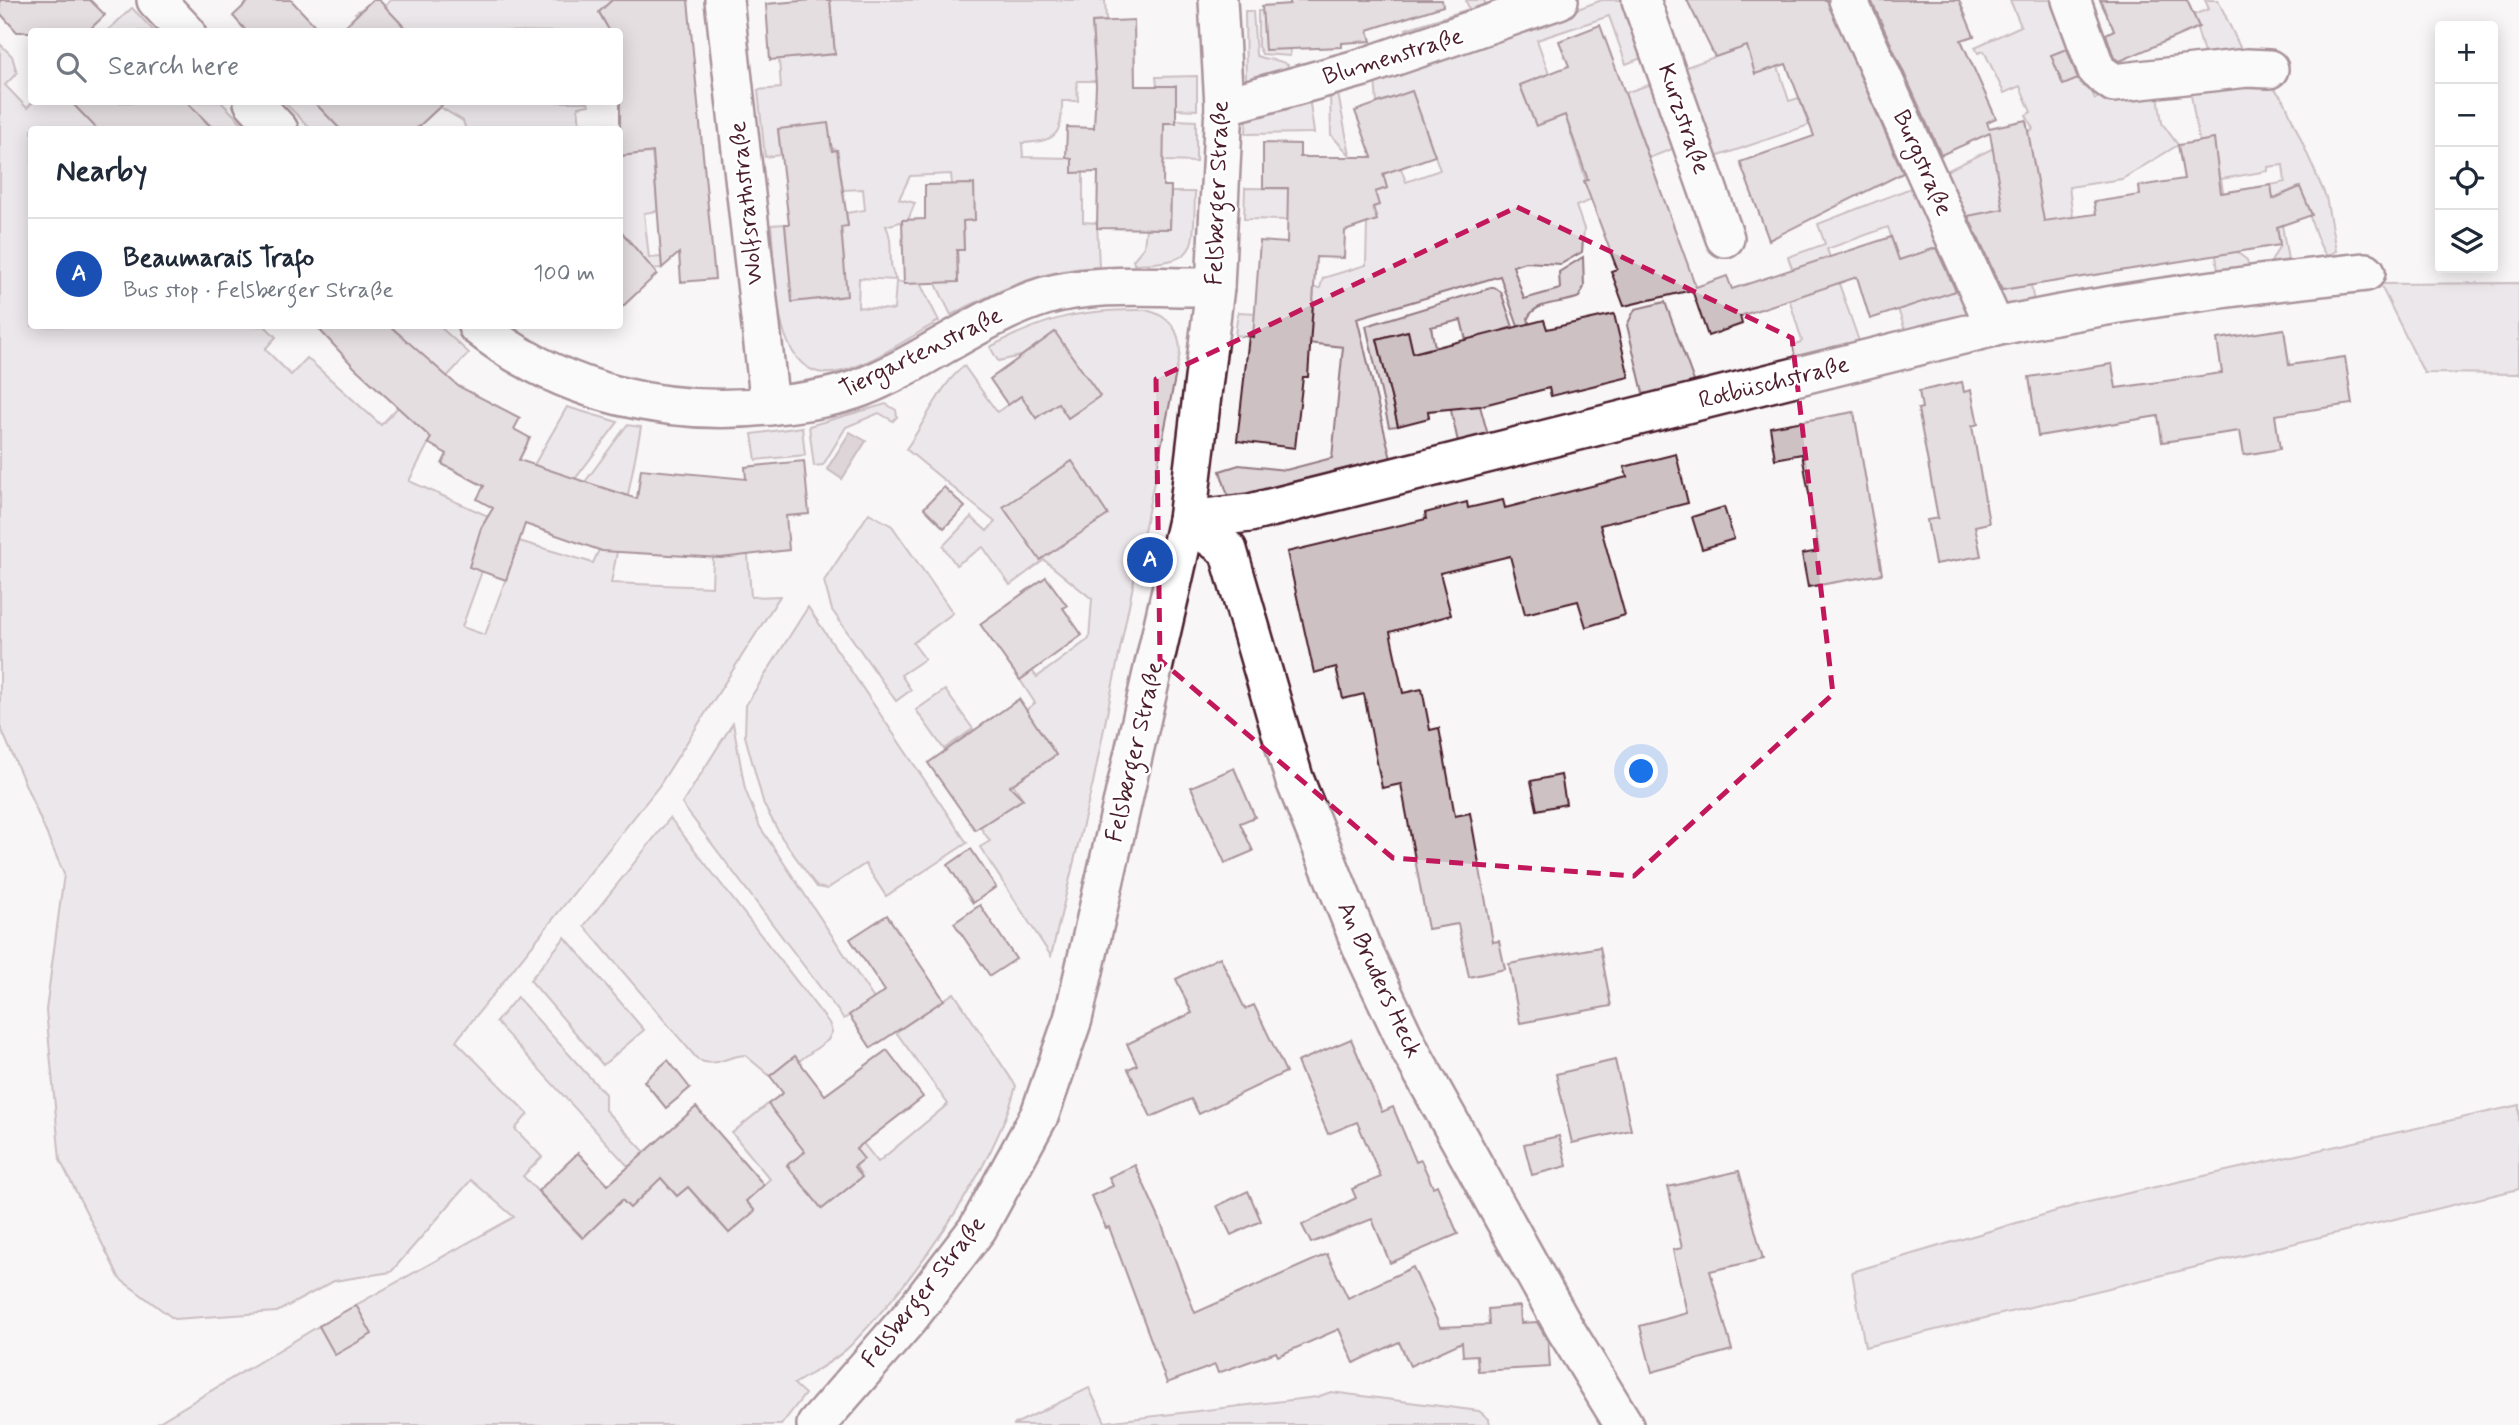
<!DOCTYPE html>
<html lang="en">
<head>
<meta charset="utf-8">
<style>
	:root { --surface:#fff; --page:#f6f6f7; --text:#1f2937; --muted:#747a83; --line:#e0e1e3; --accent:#1f6fb2 }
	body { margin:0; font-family:Mynerve,sans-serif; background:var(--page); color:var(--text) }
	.controls { position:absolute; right:21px; top:21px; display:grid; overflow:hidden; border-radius:7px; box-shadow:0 4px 18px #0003 }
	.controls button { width:63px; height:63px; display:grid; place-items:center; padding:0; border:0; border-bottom:2px solid var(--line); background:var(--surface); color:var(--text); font:35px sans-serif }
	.you { position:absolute; left:1642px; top:772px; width:24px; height:24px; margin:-18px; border:5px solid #fff; border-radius:50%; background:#1a73e8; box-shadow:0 0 0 10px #1a73e833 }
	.badge { display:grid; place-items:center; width:46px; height:46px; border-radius:50%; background:var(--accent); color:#fff; font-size:23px; font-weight:700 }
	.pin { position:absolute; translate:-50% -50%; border:4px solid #fff; box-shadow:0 2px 7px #0006 }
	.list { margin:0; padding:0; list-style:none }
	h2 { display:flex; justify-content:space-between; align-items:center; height:91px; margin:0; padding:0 28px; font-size:30px }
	h2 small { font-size:23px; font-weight:400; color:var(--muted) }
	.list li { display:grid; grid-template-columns:46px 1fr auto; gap:21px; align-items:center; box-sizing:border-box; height:112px; padding:0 28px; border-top:2px solid var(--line) }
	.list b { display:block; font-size:26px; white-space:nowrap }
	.list p { margin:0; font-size:23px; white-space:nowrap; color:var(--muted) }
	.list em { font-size:23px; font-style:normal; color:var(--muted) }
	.icon { flex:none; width:38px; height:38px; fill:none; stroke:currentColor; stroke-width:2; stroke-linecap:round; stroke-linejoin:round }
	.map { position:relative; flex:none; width:2519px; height:1425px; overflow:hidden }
	.search { position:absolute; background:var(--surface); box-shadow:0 4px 18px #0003; left:28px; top:28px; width:595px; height:77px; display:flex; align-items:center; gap:18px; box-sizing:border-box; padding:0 24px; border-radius:7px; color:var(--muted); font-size:26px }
	.panel { position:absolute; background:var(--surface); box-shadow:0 4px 18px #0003; left:28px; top:126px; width:595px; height:203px; border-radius:7px }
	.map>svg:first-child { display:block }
</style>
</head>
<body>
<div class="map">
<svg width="2519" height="1425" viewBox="0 0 2519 1425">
	<rect width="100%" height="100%" fill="#f8f6f7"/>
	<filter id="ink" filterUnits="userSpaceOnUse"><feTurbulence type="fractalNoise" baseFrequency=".0143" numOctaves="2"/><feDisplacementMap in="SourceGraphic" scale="14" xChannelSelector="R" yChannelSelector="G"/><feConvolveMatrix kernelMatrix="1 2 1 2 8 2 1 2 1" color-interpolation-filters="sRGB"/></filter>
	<g filter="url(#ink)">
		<g fill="#ded6d9" stroke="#947a82" stroke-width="2" fill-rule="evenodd">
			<polygon points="391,0 612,0 599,13 606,25 631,32 366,31 367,26 355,13 366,6 375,16"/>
			<path d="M830 0H1105L1106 21 1092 22 1094 51 1115 81H1077L1078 101H1062C1063 137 1054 141 1022 143L1023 157 1072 158V173L1083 172V222L1097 223 1099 267C1044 268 999 290 951 315L935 282 958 281 957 250H964L963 221 974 184 952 185 951 174 910 176 899 199 915 203 908 220 886 226C895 244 886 262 896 280L859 278 858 307 894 310 896 282 920 283 939 321C910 337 870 365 838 372 770 386 776 268 771 225L785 224 793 302 841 297 844 261 841 227 848 226 846 213 865 210 863 189 843 190 837 150 778 129 781 155 765 157 758 90 781 88 779 59 835 54Z"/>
			<polygon points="1466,0 1484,0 1489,14 1410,41 1406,29 1469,9"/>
			<path d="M1602 0H1626L1647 56 1626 64 1609 16 1537 40 1549 74 1520 85 1536 126 1565 115 1592 200 1576 206 1584 229 1582 252 1561 264 1525 262 1513 266 1524 299 1560 289 1559 272 1583 257 1584 287 1579 297C1565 304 1536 300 1528 318L1530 326 1519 329 1500 276 1357 318 1391 459 1229 499 1220 471 1239 465 1286 470 1332 458 1343 347 1235 335 1238 312 1312 316 1314 288H1320L1323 278 1366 265 1367 223 1373 207 1378 205 1375 192 1387 188 1382 169 1399 163 1406 182 1440 170 1412 91 1377 103 1375 78 1427 64Z"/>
			<polygon points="2010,0 2054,0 2073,46 2051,55 2063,85 2085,76 2095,99 2105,94 2157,87 2162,123 2178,145 2122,179 2069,187 2073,217 2065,218 2065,223 2044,226 2003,210 1963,217 1966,235 1981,232 1992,292 2031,285 2034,303 1997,309 1938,175 2033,129 2026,115 2031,112 2020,86 2004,93 1984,51 1978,53 1975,47 2021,26"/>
			<polygon points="2205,0 2218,0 2245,58 2206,60 2193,15 2209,9"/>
			<polygon points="132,8 154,31 107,31"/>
			<path d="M1245 11H1253L1256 55C1263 61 1276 57 1288 65L1286 72 1246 83Z"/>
			<polygon points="1258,11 1263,11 1265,50 1291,49 1290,56 1262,54 1258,46"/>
			<polygon points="1769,38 1789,101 1799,98 1809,125 1716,157 1683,68"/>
			<path d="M0 44 12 56 17 73 5 85 27 108 33 102H173L157 117 162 129 32 130V326H265L276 337 265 349 291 375 307 358 381 425 436 367 386 326H439L469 353 442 382 456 390 409 481 488 516 482 530 593 563 599 550 585 482 627 425 641 427 611 583 712 587 714 531 747 542 751 597 780 596 659 786 456 1041 528 1114 515 1129 542 1157 523 1176 582 1238 622 1200 649 1189 496 1022 517 997 605 1094V1110L645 1152 642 1156 677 1196 688 1187 729 1233 754 1211 746 1201 770 1179 732 1133 768 1104 805 1151 787 1166 822 1208 862 1177 826 1110 833 1105 878 1162 948 1104 896 1032 954 993 1016 1086C992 1173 913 1281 851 1345 835 1361 813 1372 794 1384L805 1394 781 1425H154L319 1326 335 1354 356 1305 514 1217 471 1180 391 1272 334 1281 277 1312 174 1319 120 1279 60 1160 46 1010 64 874 0 726ZM475 550 512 562 485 635 462 627 482 571Z"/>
			<polygon points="1197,76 1197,110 1176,109 1176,86 1157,86 1156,77"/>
			<polygon points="1657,82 1680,146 1649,158 1632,110 1621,112 1616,96"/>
			<path d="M2189 83 2270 84 2284 100 2326 197 2336 251 2328 256C2318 252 2307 201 2299 187L2277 196 2288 260 2270 264 2280 245 2271 185 2285 182 2283 165 2268 167V171L2221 179 2232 248 2247 260 2249 267 2218 272 2212 219Z"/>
			<polygon points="1337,89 1350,155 1331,135 1330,91"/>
			<polygon points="1309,96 1314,133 1246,134 1247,112"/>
			<polygon points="187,102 221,102 248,129 214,129"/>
			<polygon points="284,102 314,102 341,129 311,129"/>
			<polygon points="419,102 588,102 589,105 578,107 580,126 466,130 463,121 440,107 431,114"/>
			<polygon points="1176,120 1196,121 1196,162 1104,159 1131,124 1176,123"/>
			<polygon points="620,139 623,139 625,155 652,153 658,211 644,213 649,258 661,257 662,268 652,269 620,230"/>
			<polygon points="1916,186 1974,316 1906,333 1898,309 1951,292 1937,248 1899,260 1888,227 1827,249 1860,344 1797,361 1793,346 1802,341 1789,298 1801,293 1788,257 1825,244 1818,224"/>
			<polygon points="1245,188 1310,189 1288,220 1244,219"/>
			<path d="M1171 192H1195C1193 253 1199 262 1134 264L1133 260 1144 247 1146 229H1170Z"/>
			<polygon points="2519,283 2519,374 2424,373 2380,284"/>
			<polygon points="1494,287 1501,292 1513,327 1503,330 1509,352 1474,372 1461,320 1431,327 1435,347 1413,353 1408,331 1377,339 1398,426 1389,427 1366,326"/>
			<polygon points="1665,302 1695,384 1644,397 1627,325 1635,309"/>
			<path d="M1146 310C1169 316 1180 329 1180 353L1093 783 1051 956 980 847 990 841 980 827 1023 799 1013 784 1056 755 1026 710 1035 703 1017 675 1010 641 1037 677 1089 639 1092 599 1044 560 1010 585 983 547 956 565 943 546 971 517 987 531 995 522 906 449C925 423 940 385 964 366L997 412 1021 396 1036 418 1055 333 1021 356 998 361 990 347C1047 317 1081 309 1146 310Z"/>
			<polygon points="886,404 896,410 897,417 893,421 879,413 846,427 823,465 814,466 809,426"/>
			<polygon points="1450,406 1480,406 1488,435 1458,442"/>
			<polygon points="567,407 618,422 575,479 534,465"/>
			<polygon points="802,427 805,455 756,460 752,434"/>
			<polygon points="869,513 892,526 953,613 913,643 925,659 901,675 911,690 896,701 832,610 824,581"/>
			<polygon points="808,607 967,843 886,896 865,864 827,889 817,887 782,838 764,805 745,736 746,705"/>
			<polygon points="945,690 973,729 944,749 916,710"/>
			<polygon points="733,723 745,789 760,827 874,999 844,1019 682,804"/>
			<path d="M670 818 829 1023 832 1032 828 1040 799 1061 795 1056 770 1076 745 1055C726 1056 717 1068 698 1060L584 926Z"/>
			<polygon points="565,937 644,1030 603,1065 530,980"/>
			<polygon points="2519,1105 2519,1189 1865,1347 1852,1272 2080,1204"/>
			<polygon points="1089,1388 1105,1422 1317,1397 1331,1392 1479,1411 1489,1419 1490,1425 1013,1425"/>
		</g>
		<polygon fill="#bdadb0" stroke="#8f747b" stroke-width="2" points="850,432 866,441 842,479 827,469"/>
		<g fill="#cdc1c4" stroke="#4a1f2b" stroke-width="2">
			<polygon points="0,0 90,0 105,15 87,32 17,32 0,13"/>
			<polygon points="250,0 291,0 321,32 247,32 233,16"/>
			<polygon points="372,0 379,0 409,32 339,32"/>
			<polygon points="612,0 688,0 715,279 681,282 679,253 662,268 653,152 620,156 620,32 610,32 599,12"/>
			<polygon points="812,0 830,0 835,54 770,60 766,4"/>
			<polygon points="1290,0 1442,0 1443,6 1368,30 1371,41 1342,43 1342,47 1265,50 1262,6 1290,4"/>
			<polygon points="1687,0 1827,0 1903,173 1769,240 1740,162 1814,136 1786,64 1755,74 1747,46 1715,57"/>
			<polygon points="1871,0 1959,0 1974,36 1961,40 1996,118 1987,122 1989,128 2026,120 2044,221 2096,214 2094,202 2140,195 2139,186 2184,179 2178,145 2214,139 2221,193 2271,185 2273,199 2300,187 2312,215 2277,227 2280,245 2002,290 1968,216 2003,209 1990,133 1941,155"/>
			<polygon points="2100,0 2187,0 2199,27 2120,61 2114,58 2106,34 2114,30"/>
			<polygon points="1134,20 1135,86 1176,86 1176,123 1164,123 1163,186 1171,186 1170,229 1097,228 1098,172 1072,173 1072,159 1066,158 1067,127 1094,128 1096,86 1092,22"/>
			<polygon points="1600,25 1696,287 1727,276 1732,289 1891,237 1899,260 1936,248 1956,291 1870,319 1857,277 1740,316 1742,324 1708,336 1692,290 1624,306 1611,271 1617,269 1584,181 1588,180 1565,115 1536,126 1520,85 1569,66 1559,41"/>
			<polygon points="2067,49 2078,79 2063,85 2051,55"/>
			<polygon points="1412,91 1435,156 1383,174 1387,188 1375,192 1379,205 1373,207 1377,220 1345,231 1344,258 1316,257 1308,377 1303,377 1295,448 1237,441 1249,336 1253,337 1260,241 1287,243 1288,188 1263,188 1263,143 1300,144 1300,157 1372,157 1355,111"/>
			<polygon points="71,102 187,102 214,130 98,130"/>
			<polygon points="314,102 445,102 415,130 341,130"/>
			<polygon points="828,123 832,151 837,150 848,226 841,227 847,296 792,302 785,224 789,224 778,129"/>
			<polygon points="974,184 975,220 963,221 964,250 957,250 958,282 904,284 902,220 925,219 925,185"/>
			<polygon points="620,230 657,274 620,309"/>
			<polygon points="1614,314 1629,377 1551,396 1549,388 1480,406 1428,411 1429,418 1398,426 1377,339 1408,331 1413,353 1544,320 1547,329"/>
			<polygon points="316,326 390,326 458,386 520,418 514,429 530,438 519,460 637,499 641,469 746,479 745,467 804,461 809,514 786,516 789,550 721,558 602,551 525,524 506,580 469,567 481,528 493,508 477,499 484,486 442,464 447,454 428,443 431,438 354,367"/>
			<polygon points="2284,329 2289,365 2345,357 2352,404 2275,415 2280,449 2244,455 2240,431 2162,442 2158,416 2038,436 2029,377 2112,364 2116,388 2222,373 2217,339"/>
			<polygon points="1055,332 1100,396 1068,418 1058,403 1036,418 1021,396 1008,405 990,379"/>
			<polygon points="1962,382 1964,392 1971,390 1978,424 1972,426 1989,523 1975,526 1981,556 1935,564 1927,520 1938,518 1918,409 1922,408 1919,391"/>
			<polygon points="1854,412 1882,574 1808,587 1802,554 1819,551 1802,454 1775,459 1770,427"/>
			<polygon points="1676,454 1688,503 1600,525 1625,615 1586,627 1578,601 1525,614 1510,556 1440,573 1451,615 1390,632 1403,693 1422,689 1430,730 1439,728 1455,816 1470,813 1493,942 1499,941 1505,969 1469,977 1458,924 1428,929 1401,784 1382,788 1364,694 1343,699 1336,667 1314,673 1287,552 1426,519 1425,513 1467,502 1468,508 1503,500 1505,508 1627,477 1624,467"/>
			<polygon points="1072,461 1108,515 1040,560 1003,507"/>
			<polygon points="944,487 965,507 944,528 924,508"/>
			<polygon points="1724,507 1734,539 1702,549 1692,517"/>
			<polygon points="1046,577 1067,606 1063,608 1082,635 1020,680 980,624"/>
			<polygon points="1019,699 1056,755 1010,786 1023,799 975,830 928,763"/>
			<polygon points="1234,768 1255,817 1240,823 1253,851 1225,863 1191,787"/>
			<polygon points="1561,775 1566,804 1537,810 1531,781"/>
			<polygon points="971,849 996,887 973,903 948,865"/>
			<polygon points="980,905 1016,959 990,976 954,923"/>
			<polygon points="887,915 944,1000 871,1048 849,1015 885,991 850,939"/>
			<polygon points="1600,947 1611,1006 1520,1023 1509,964"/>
			<polygon points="1220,957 1245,1009 1254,1005 1286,1072 1199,1114 1191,1099 1151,1117 1128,1069 1137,1065 1127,1044 1192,1013 1176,979"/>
			<polygon points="1351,1039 1382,1112 1393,1107 1416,1162 1421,1160 1433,1187 1437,1185 1458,1234 1390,1263 1372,1219 1311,1243 1302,1225 1356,1198 1352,1189 1381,1177 1357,1122 1328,1134 1297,1062"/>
			<polygon points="887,1050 923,1097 856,1149 864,1159 854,1167 862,1177 822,1209 787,1165 805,1152 768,1104 783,1093 770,1076 795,1056 825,1095"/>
			<polygon points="668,1060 690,1088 666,1108 644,1081"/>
			<polygon points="1615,1060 1631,1130 1572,1143 1556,1074"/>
			<polygon points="696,1107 764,1185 746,1201 755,1211 729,1233 688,1187 677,1196 661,1178 630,1208 622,1200 583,1238 538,1191 578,1153 608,1185"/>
			<polygon points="1559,1136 1567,1166 1532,1175 1524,1144"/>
			<polygon points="1135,1165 1160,1220 1195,1313 1327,1254 1348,1298 1413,1267 1440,1327 1489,1325 1488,1309 1520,1306 1521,1323 1537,1322 1548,1341 1550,1367 1478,1371 1477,1355 1463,1356 1462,1342 1410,1366 1399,1342 1354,1363 1339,1329 1278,1356 1276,1352 1218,1373 1215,1365 1167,1383 1109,1227 1106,1228 1091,1196 1113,1186 1109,1177"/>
			<polygon points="1739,1171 1763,1259 1710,1271 1732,1350 1652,1372 1640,1326 1687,1313 1673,1250 1682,1248 1668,1187"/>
			<polygon points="1248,1191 1261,1221 1231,1235 1217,1206"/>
			<polygon points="356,1305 372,1334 335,1355 319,1326"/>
		</g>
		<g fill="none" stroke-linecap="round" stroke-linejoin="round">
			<g stroke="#4a1f2b" stroke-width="42">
				<g id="minor">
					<polyline points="156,0 186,32"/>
					<polyline points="724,0 770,406"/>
					<polyline points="1641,0 1725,238"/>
					<polyline points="1848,0 1995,327"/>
					<polyline points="2071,0 2097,71 2114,83 2247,68 2269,69"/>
					<polyline points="253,102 279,130"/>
					<polyline points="1224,106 1364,67 1559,0"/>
					<path d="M477 326C562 394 670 418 777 405 805 402 833 398 860 388 924 363 979 316 1045 296 1098 281 1160 288 1215 287"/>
					<path d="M1187 520 1250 513 1995 327C2118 301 2241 285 2366 272"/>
					<polyline points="1187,520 1228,550 1294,778 1362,948 1411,1052 1564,1327 1624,1425"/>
					<polyline points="816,1425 910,1317 978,1228 1040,1114 1073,1019 1187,520 1215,287 1224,106 1218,0"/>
				</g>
			</g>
			<use href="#minor" stroke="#fff" stroke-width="37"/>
		</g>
	</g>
	<path d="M0 0H2519V1425H0ZM1517 207 1792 338 1833 694 1634 876 1393 858 1160 660 1156 379Z" fill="#f8f6f7" fill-opacity=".55" fill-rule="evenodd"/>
	<path fill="none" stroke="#c2185b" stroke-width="5" stroke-dasharray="14 9" stroke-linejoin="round" d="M1517 207 1792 338 1833 694 1634 876 1393 858 1160 660 1156 379Z"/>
	<g text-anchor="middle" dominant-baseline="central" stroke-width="5" stroke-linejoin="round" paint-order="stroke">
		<g font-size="24" fill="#4a1f2b" stroke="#fff">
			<text transform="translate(1393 57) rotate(-17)">Blumenstraße</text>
			<text transform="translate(1683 119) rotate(71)">Kurzstraße</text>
			<text transform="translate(1922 163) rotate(66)">Burgstraße</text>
			<text transform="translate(1218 193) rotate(-88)">Felsberger Straße</text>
			<text transform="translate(747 203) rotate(-96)">Wolfsrathstraße</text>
			<text transform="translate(921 353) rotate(-26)">Tiergartenstraße</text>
			<text transform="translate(1774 383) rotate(-14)">Rotbüschstraße</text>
			<text transform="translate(1135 752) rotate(-77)">Felsberger Straße</text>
			<text transform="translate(1379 980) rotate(65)">An Bruders Heck</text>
			<text transform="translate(924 1292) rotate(-52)">Felsberger Straße</text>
		</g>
	</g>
</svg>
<div class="controls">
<button>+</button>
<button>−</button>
<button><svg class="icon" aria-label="locate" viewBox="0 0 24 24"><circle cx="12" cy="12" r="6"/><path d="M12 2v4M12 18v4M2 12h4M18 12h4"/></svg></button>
<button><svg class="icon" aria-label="layers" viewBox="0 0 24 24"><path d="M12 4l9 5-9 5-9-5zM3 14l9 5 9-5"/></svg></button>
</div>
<div class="you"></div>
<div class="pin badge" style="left:1150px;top:560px;background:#1a4fb4">A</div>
<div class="search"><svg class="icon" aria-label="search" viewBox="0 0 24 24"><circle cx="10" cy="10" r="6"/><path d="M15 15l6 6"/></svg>Search here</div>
<section class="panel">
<h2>Nearby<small></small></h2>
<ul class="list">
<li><span class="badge" style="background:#1a4fb4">A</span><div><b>Beaumarais Trafo</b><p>Bus stop · Felsberger Straße</p></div><em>100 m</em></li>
</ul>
</section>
</div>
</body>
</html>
